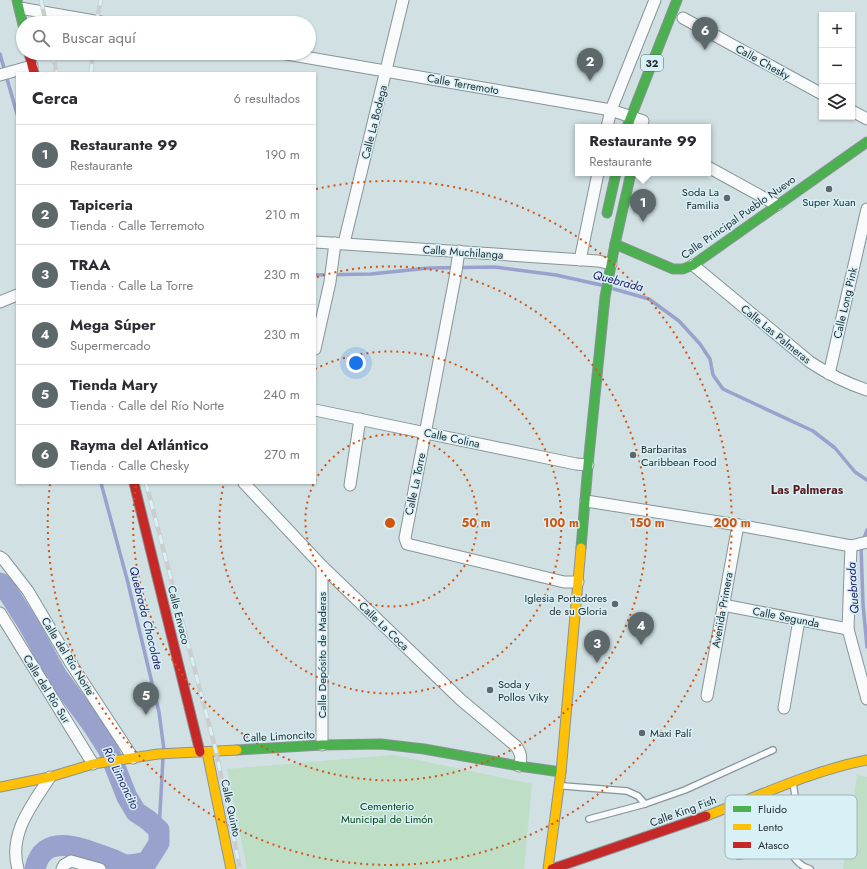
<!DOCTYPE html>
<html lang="es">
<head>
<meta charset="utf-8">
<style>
	:root { --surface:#fff; --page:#f2f2f3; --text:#2b2b33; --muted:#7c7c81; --line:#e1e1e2; --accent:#5d686b }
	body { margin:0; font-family:Jost,sans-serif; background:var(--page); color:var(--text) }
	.controls { position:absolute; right:12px; top:12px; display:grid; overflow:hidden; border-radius:0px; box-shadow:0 1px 3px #0004 }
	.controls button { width:36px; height:36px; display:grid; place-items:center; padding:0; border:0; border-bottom:1px solid var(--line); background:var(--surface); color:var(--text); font:20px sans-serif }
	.you { position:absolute; left:356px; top:363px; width:14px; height:14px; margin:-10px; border:3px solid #fff; border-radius:50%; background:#1a73e8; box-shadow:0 0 0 6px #1a73e833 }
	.badge { display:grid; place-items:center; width:26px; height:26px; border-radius:50%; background:var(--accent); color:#fff; font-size:13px; font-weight:700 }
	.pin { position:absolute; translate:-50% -33px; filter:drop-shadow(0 1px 2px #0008) }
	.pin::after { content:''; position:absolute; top:21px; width:14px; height:12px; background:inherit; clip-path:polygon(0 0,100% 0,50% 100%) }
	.popup { position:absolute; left:575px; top:124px; width:136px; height:52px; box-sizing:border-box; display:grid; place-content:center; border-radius:0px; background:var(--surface); filter:drop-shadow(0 1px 3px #0005); font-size:13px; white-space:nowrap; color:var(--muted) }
	.popup b { font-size:15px; color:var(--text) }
	.popup::after { content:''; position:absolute; left:50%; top:100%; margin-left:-8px; border:8px solid transparent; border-top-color:var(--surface) }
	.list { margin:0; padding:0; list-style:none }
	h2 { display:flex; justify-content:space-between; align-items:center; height:52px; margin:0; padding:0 16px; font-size:17px }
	h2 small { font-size:13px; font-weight:400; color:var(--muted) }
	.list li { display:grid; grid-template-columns:26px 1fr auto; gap:12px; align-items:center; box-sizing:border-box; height:60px; padding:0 16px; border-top:1px solid var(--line) }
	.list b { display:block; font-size:15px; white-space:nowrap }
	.list p { margin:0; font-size:13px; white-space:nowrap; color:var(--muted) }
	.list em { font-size:13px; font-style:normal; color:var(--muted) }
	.icon { flex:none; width:22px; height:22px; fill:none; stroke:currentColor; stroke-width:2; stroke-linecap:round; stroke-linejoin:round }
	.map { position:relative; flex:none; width:867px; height:869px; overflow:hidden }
	.search { position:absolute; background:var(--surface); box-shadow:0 1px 3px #0004; left:16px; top:16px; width:300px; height:44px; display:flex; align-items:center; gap:10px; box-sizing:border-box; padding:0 14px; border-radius:22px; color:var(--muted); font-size:15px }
	.panel { position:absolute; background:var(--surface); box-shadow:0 1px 3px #0004; left:16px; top:72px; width:300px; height:412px; border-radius:0px }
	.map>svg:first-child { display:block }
</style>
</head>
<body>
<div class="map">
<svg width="867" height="869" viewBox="0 0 867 869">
	<rect width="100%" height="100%" fill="#d1e0e3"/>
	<g fill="#bedec6">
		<polygon points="394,755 532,784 524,869 247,869 227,769"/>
		<polygon points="857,775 867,777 867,869 843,869"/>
	</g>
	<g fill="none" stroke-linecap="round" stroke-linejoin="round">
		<g stroke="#99a1cd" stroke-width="3.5">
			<polyline points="0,54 17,114"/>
			<polyline points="315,275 371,274 429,268 495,267 556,275 601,285"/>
			<polyline points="614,289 649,299 679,321 700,344 710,359 713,375 723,389 813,431 835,448 855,472 867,480"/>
			<polyline points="101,483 127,579 159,712 164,750"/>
			<polyline points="863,541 867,530"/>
			<polyline points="861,546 863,604 867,647"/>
			<polyline points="159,830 163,758"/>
		</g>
		<path stroke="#99a1cd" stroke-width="21" d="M0 583 4 586 30 627 57 676 94 727 108 749 127 797 136 812 148 820 159 830V843L147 862C141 863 134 865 128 865 124 865 118 862 114 860 88 851 44 828 35 869"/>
		<g stroke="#889496" stroke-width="8">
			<g id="lane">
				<path d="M793 782C796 804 801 828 789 848 793 858 799 866 810 869"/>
				<polyline points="564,786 627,791 638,796 645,804"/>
				<polyline points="589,819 645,804 685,790 773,750"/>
				<polyline points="739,856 789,848"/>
			</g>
		</g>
		<g stroke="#889496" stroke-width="13">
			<g id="street">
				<polyline points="20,8 106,23"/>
				<polyline points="683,18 822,94"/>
				<polyline points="281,53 611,110 643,121"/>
				<polyline points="0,75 32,66"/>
				<polyline points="852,111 867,119"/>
				<polyline points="607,127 611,110 655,0"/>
				<polyline points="708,167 777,205"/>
				<polyline points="315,242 598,261 611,264"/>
				<polyline points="344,243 403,0"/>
				<polyline points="459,251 455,278 405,538 407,544 564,582 578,582"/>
				<polyline points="580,260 598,173"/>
				<path d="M693 265 810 362C828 374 846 383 867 390"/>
				<polyline points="0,302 17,295"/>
				<polyline points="315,349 330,282 335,243"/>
				<polyline points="829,374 867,209"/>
				<polyline points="315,410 576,464 588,465"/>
				<path d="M244 483 322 566 461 700 516 746C521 753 522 758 519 766"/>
				<polyline points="350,485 360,419"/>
				<polyline points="586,501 738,525 851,546 867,542"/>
				<polyline points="851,546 848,629 867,699"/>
				<polyline points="0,557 4,560 28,591 70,662 133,758"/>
				<polyline points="723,605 848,629"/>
				<polyline points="0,613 93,764"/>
				<polyline points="707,696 738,525"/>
				<polyline points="784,708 799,620"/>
				<polyline points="322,745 322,566"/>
				<path d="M18 869C8 834 32 805 50 777"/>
				<polyline points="62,869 64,865 71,861 100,869"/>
			</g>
		</g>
		<g stroke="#889496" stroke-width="11">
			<g id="fast">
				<polyline points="17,0 23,25"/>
				<polyline points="627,127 677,0"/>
				<polyline points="607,213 616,173"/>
				<polyline points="615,244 673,269 683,269 693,265 867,142"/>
				<polyline points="581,548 588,465 605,297 615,244 631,173"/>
				<polyline points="237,750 322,745 381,744 424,749 519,766 561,772"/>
			</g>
		</g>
		<g stroke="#889496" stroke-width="11">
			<g id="slow">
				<polyline points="207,752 231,869"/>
				<polyline points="0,787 50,777 93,764 158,754 237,750"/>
				<path d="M706 816C759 796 811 771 867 760"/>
				<polyline points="548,869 561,772 581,548"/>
			</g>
		</g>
		<g stroke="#889496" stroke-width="11">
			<g id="jam">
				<polyline points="29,53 34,73"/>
				<polyline points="134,483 200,752"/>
				<polyline points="552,869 706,816"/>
			</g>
		</g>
		<use href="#lane" stroke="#f8fafb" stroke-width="5.5"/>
		<use href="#street" stroke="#f8fafb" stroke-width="11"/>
		<use href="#fast" stroke="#4caf50" stroke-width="9"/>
		<use href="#slow" stroke="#ffc107" stroke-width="9"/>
		<use href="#jam" stroke="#c62828" stroke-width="9"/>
		<g stroke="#cacecf" stroke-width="4.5">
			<g id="rail">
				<polyline points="41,0 46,23"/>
				<polyline points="96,23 101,0"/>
				<polyline points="52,53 57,73"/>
				<polyline points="91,73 93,53"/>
				<polyline points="146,483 216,751 240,869"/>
			</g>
		</g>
		<use href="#rail" stroke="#d7f1f7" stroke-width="3" stroke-dasharray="9" stroke-linecap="butt"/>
	</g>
	<g fill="none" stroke="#d4540f" stroke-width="2" stroke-dasharray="2 4">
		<path d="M315 481A86 86 0 1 1 314 483"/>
		<path d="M315 369A171 171 0 1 1 224 483"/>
		<path d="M317 277A257 257 0 1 1 136 485"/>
		<path d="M316 189A342 342 0 1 1 50 484"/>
	</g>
	<g fill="#5d686b" stroke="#d7f1f7" stroke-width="1.5">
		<circle cx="829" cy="189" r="4"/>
		<circle cx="727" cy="198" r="4"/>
		<circle cx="633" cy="455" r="4"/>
		<circle cx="615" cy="604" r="4"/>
		<circle cx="490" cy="690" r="4"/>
		<circle cx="642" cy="733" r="4"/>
	</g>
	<g text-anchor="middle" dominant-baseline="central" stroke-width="3" stroke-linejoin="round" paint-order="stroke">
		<rect fill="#d7f1f7" stroke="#566468" stroke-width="1" x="641" y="55" width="22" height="16" rx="3"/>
		<g font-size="10" font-weight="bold" fill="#1e272a">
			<text x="652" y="63">32</text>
		</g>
		<g font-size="11" fill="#1e272a" stroke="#d7f1f7">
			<text transform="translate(763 62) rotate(29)">Calle Chesky</text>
			<text transform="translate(463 84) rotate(10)">Calle Terremoto</text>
			<text transform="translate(374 122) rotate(-76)">Calle La Bodega</text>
			<text transform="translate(738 217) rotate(-35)">Calle Principal Pueblo Nuevo</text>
			<text transform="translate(463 252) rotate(4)">Calle Muchilanga</text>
			<text transform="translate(845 303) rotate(-77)">Calle Long Pink</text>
			<text transform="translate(776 334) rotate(39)">Calle Las Palmeras</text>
			<text transform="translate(452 438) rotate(12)">Calle Colina</text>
			<text transform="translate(415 484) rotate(-78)">Calle La Torre</text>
			<text transform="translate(722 610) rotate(-80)">Avenida Primera</text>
			<text transform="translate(179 615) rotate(76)">Calle Envaco</text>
			<text transform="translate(786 617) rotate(11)">Calle Segunda</text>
			<text transform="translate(384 626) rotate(44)">Calle La Coca</text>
			<text transform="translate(322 655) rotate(-90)">Calle Depósito de Maderas</text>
			<text transform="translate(68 656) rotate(58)">Calle del Río Norte</text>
			<text transform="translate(47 689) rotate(58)">Calle del Río Sur</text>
			<text transform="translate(279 736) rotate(-3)">Calle Limoncito</text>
			<text transform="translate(231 808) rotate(78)">Calle Quinto</text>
			<text transform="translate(683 811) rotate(-20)">Calle King Fish</text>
		</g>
		<g font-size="11" fill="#1e272a" stroke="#d7f1f7" text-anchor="start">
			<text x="719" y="192" text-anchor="end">Soda La<tspan x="719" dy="13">Familia</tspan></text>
			<text x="829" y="202" text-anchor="middle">Super Xuan</text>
			<text x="641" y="449">Barbaritas<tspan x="641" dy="13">Caribbean Food</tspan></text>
			<text x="607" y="598" text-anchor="end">Iglesia Portadores<tspan x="607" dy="13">de su Gloria</tspan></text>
			<text x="498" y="684">Soda y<tspan x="498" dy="13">Pollos Viky</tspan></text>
			<text x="650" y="733">Maxi Palí</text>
		</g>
		<g font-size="11" fill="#064312" stroke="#d7f1f7">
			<text x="387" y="806">Cementerio<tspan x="387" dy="13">Municipal de Limón</tspan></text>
		</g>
		<g font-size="12" font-style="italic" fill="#241c66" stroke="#d7f1f7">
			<text transform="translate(618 281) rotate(15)">Quebrada</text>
			<text transform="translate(853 588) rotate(-94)">Quebrada</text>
			<text transform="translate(146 618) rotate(76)">Quebrada Chocolate</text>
			<text transform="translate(121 778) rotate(64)">Río Limoncito</text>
		</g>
		<g font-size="12" font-weight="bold" fill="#5d181c" stroke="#d7f1f7">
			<text x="807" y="490">Las Palmeras</text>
		</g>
	</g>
	<rect x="725" y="795" width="132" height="64" rx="6" fill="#d7f1f7" stroke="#a0b4ba" stroke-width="1"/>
	<rect x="733" y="806" width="18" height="6" fill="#4caf50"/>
	<rect x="733" y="824" width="18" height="6" fill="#ffc107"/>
	<rect x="733" y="842" width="18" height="6" fill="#c62828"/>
	<g font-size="11" fill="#1e272a">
		<text x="758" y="813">Fluido</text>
		<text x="758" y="831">Lento</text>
		<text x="758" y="849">Atasco</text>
	</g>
	<circle cx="390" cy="523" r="6" fill="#d4540f" stroke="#d7f1f7" stroke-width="2"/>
	<g font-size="12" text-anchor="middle" font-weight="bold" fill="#d4540f" stroke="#d7f1f7" stroke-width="3" stroke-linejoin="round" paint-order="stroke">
		<text x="476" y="527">50 m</text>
		<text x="561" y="527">100 m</text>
		<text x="647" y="527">150 m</text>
		<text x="732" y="527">200 m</text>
	</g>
</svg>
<div class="controls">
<button>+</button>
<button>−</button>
<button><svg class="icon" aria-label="layers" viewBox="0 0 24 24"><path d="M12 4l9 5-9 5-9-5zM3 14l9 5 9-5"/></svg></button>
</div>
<div class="you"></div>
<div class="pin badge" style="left:643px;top:222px">1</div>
<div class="popup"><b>Restaurante 99</b>Restaurante</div>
<div class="pin badge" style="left:590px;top:81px">2</div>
<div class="pin badge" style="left:597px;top:663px">3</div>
<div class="pin badge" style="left:641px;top:645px">4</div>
<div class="pin badge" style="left:146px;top:715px">5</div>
<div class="pin badge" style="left:705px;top:50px">6</div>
<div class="search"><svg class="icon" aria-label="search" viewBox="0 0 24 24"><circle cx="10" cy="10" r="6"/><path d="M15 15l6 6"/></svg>Buscar aquí</div>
<section class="panel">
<h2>Cerca<small>6 resultados</small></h2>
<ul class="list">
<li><span class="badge">1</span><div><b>Restaurante 99</b><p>Restaurante</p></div><em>190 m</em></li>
<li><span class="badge">2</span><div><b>Tapiceria</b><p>Tienda · Calle Terremoto</p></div><em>210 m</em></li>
<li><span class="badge">3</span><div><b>TRAA</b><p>Tienda · Calle La Torre</p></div><em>230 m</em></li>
<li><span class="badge">4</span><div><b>Mega Súper</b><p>Supermercado</p></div><em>230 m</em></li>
<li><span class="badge">5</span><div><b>Tienda Mary</b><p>Tienda · Calle del Río Norte</p></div><em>240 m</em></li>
<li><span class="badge">6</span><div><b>Rayma del Atlántico</b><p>Tienda · Calle Chesky</p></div><em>270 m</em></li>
</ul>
</section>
</div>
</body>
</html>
